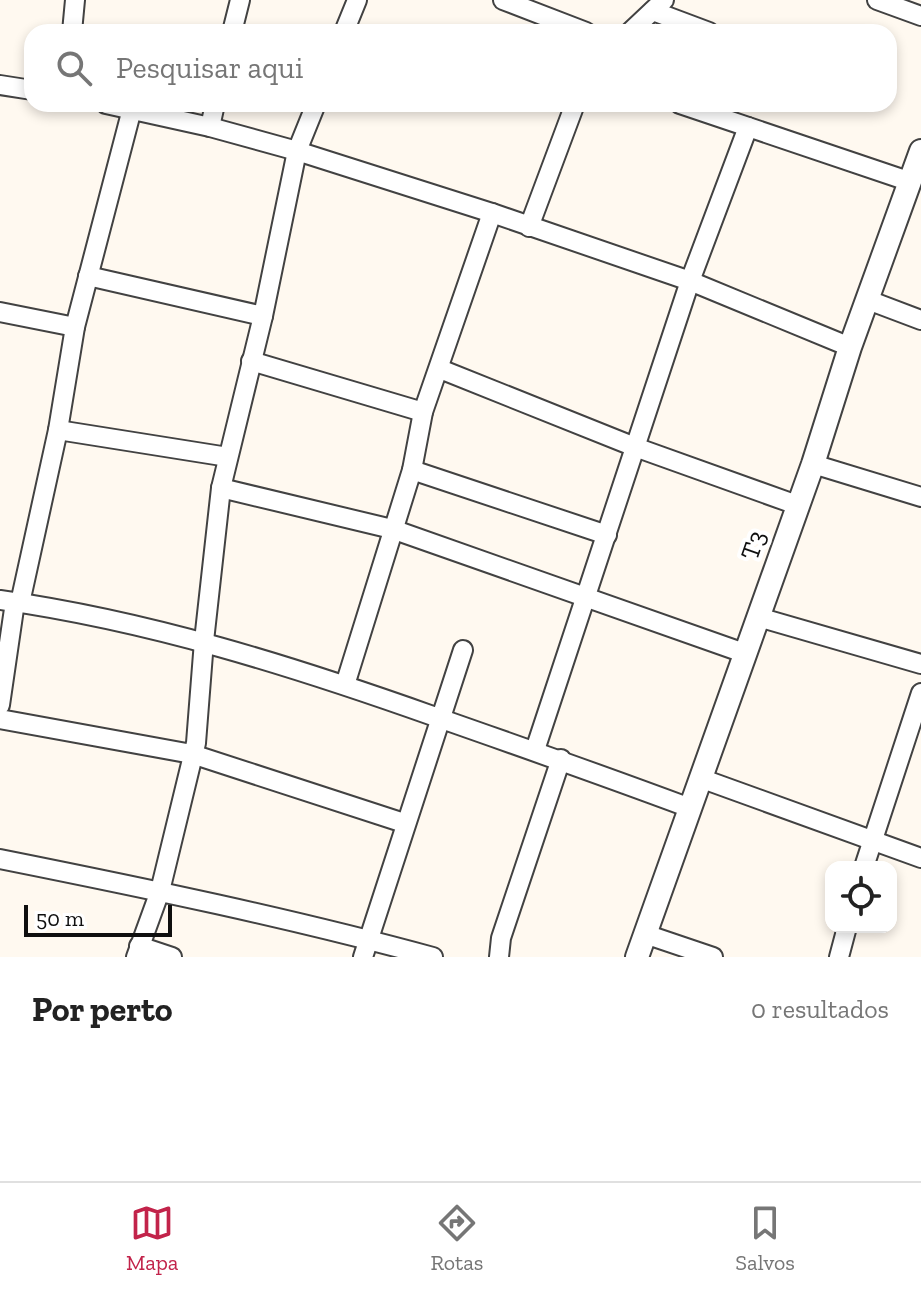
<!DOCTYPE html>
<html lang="pt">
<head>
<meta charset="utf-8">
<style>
	:root { --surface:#fff; --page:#f6f6f6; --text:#222; --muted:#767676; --line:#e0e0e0; --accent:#c2234a }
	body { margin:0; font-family:"Zilla Slab",serif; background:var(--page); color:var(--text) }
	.controls { position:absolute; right:24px; bottom:24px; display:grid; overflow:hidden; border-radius:16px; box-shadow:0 4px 12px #0003 }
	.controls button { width:72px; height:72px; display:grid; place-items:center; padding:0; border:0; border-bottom:2px solid var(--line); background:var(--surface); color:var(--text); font:40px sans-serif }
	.scale { position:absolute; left:24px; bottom:20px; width:148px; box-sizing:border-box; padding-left:8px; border:4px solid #0f0f0f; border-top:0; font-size:22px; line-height:28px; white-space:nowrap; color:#0f0f0f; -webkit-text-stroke:6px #fff; paint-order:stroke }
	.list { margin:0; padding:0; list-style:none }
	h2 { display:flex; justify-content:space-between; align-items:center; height:104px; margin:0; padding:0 32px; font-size:34px }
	h2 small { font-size:26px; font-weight:400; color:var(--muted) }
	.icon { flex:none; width:44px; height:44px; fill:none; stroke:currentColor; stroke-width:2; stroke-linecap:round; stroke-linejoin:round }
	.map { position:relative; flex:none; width:921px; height:957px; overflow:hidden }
	.search { position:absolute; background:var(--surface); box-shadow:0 4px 12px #0003; left:24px; right:24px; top:24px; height:88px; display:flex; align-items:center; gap:20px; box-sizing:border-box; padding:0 28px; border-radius:24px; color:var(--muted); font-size:30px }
	.sheet { height:224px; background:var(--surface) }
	nav { display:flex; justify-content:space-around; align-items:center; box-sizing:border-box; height:112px; border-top:2px solid var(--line); background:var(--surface); font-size:22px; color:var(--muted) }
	nav a { display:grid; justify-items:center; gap:4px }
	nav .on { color:var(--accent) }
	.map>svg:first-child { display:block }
</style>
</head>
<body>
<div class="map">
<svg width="921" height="957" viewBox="0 0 921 957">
	<rect width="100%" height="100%" fill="#fff9f0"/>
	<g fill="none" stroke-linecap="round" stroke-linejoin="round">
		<g stroke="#424242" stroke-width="22">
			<g id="minor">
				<polyline points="503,0 586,32"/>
				<polyline points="877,0 921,16"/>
				<polyline points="653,11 709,32"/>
				<polyline points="72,32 75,0"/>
				<polyline points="232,32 240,0"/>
				<polyline points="344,32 357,0"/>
				<polyline points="630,32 664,0"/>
				<polyline points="0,85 32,90"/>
				<polyline points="106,104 210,127 297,151 492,213 690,281 850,347"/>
				<polyline points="680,104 911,182"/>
				<polyline points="210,127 215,104"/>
				<polyline points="529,227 575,104"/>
				<polyline points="88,276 263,316"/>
				<polyline points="868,300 921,320"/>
				<polyline points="0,312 75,327"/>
				<polyline points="251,361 423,412"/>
				<polyline points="440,369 635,447 797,505"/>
				<polyline points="58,430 228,457"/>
				<polyline points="813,464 921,497"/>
				<polyline points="412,470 607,535"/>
				<polyline points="221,488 392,529 744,653"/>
				<path d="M0 600C149 621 292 666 433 716 519 746 604 776 690 808"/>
				<polyline points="20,603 58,430 75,327 132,109"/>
				<polyline points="758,617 921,664"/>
				<polyline points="345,685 412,470 423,412 492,213"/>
				<polyline points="0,705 15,602"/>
				<polyline points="0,719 192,754 404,823"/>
				<polyline points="535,750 690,281 748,127"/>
				<polyline points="700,778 921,858"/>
				<path d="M0 859C145 888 290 918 433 957"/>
				<polyline points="864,867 921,693"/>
				<polyline points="645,934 713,957"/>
				<polyline points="139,946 172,957"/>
				<polyline points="136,957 160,891 196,743 204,641 221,488 263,316 297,151 316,104"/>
				<polyline points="363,957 463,650"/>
				<polyline points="499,957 501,938 561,759"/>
				<polyline points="839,957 847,927"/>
			</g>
		</g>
		<g stroke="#424242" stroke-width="26">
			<polyline id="tertiary" points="637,957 813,464 850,347 921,151"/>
		</g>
		<use href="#minor" stroke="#fff" stroke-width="18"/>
		<use href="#tertiary" stroke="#fff" stroke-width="22"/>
	</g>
	<g text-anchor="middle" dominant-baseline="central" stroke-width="8" stroke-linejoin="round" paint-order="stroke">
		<g font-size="26" fill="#0f0f0f" stroke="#fff">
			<text transform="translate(753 545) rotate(-71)">T3</text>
		</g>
	</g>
</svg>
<div class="controls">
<button><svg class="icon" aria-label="locate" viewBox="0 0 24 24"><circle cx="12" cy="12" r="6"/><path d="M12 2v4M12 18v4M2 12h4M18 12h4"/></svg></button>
</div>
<div class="scale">50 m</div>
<div class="search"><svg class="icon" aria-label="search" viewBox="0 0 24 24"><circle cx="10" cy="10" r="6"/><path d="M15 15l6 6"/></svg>Pesquisar aqui</div>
</div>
<section class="sheet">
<h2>Por perto<small>0 resultados</small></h2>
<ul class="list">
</ul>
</section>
<nav>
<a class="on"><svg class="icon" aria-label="map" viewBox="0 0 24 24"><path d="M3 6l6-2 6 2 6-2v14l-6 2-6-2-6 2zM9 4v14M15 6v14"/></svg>Mapa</a>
<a><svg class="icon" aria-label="directions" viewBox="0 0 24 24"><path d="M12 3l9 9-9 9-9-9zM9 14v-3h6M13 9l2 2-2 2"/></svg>Rotas</a>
<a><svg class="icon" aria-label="saved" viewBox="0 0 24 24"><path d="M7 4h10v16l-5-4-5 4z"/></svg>Salvos</a>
</nav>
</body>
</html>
